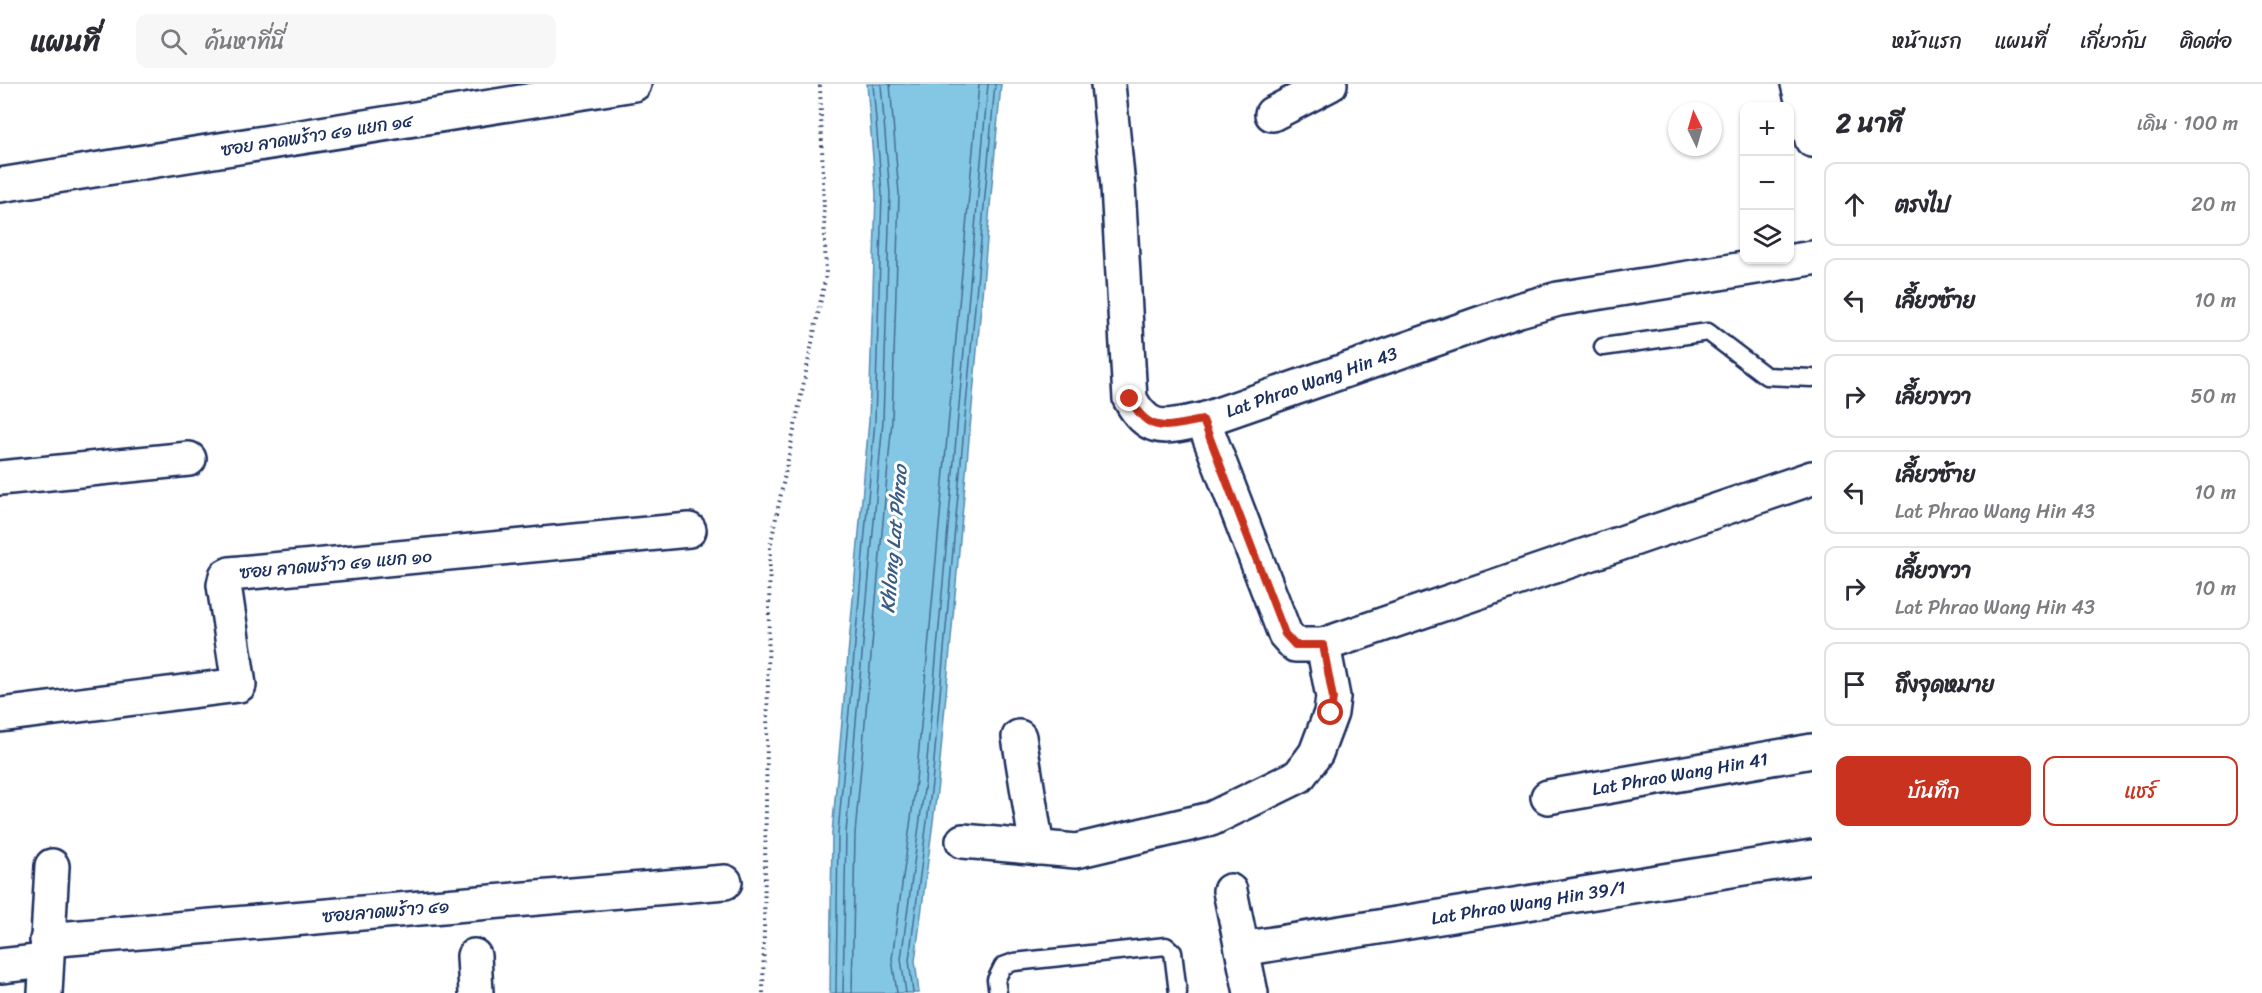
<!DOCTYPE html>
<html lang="th">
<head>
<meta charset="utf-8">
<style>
	:root { --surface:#fff; --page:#f7f7f7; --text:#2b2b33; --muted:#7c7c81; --line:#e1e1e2; --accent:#c8321e }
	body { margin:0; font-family:Sriracha,"Playpen Sans Thai",sans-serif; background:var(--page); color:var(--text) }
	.controls { position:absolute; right:18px; top:18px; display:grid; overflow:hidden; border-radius:12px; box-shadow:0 2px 4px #0004 }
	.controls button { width:54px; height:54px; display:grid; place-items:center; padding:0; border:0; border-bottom:2px solid var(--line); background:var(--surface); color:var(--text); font:30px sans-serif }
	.compass { position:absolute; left:1668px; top:18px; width:54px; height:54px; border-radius:50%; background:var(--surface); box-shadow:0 2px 4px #0004; rotate:355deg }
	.stop { position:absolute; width:18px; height:18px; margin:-14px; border:4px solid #c8321e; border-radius:50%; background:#fff }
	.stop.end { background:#c8321e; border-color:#fff; box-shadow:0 2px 6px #0008 }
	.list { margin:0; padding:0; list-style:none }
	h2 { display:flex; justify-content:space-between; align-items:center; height:78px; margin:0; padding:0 24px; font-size:26px }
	h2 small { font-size:20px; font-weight:400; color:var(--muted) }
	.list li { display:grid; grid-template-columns:39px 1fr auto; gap:18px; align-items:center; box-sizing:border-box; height:84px; margin:0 12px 12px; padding:0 12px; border:2px solid var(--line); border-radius:12px }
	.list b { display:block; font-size:22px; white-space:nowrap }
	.list p { margin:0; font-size:20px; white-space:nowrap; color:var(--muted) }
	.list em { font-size:20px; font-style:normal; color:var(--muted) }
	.actions { display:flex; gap:12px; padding:18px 24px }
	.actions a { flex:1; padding:14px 0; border:2px solid var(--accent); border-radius:12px; text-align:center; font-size:21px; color:var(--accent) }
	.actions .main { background:var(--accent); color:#fff }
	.icon { flex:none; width:33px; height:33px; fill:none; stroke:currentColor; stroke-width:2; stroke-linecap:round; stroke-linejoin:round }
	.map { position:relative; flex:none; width:1812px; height:909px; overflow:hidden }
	header { display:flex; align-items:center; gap:36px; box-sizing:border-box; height:84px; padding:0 30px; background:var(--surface); border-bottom:2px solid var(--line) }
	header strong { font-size:28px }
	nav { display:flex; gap:33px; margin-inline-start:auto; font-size:21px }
	.search { width:420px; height:54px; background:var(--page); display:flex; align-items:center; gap:15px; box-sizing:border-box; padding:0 21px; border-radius:12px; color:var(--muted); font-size:22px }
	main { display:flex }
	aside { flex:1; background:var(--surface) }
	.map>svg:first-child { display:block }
</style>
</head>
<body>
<header>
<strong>แผนที่</strong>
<div class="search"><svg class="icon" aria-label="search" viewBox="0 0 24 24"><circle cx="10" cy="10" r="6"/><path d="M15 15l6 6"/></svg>ค้นหาที่นี่</div>
<nav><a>หน้าแรก</a><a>แผนที่</a><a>เกี่ยวกับ</a><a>ติดต่อ</a></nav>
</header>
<main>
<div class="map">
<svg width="1812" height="909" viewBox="0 0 1812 909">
	<rect width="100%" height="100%" fill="#fff"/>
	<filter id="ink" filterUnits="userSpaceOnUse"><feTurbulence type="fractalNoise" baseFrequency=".0167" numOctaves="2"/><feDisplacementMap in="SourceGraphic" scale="12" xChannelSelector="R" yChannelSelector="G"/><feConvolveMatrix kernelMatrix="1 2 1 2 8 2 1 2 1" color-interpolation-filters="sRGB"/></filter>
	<g filter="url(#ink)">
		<polygon fill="#84c7e5" stroke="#5a8aaf" stroke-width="1.5" points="867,0 1001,0 938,699 915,877 919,909 830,909 832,749 869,337 876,110"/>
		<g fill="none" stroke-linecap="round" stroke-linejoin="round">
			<g stroke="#456c94" stroke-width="1.5">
				<polyline points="836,909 838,749 875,337 882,110 873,0"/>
				<polyline points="843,909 846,749 883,337 890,110 881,0"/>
				<polyline points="852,909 855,750 892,337 899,110 890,0"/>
				<polyline points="897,909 892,875 916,697 979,0"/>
				<polyline points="906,909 901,875 925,698 988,0"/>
				<polyline points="913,909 909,876 932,699 995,0"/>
			</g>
			<g stroke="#1b2f5e" stroke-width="21">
				<g id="service">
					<polyline points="1603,263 1708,248 1766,292 1812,294"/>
					<polyline points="998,909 996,896 1003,882 1014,878 1166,862 1173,868 1178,909"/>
				</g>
			</g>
			<g stroke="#1b2f5e" stroke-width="38">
				<g id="minor">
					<path id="s1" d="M1108 0 1118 102 1130 315C1150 352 1167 342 1203 336L1519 226 1558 215 1812 174"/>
					<polyline points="1798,0 1812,56"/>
					<polyline points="1272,30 1330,0"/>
					<polyline points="0,101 634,0"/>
					<polyline points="1203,336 1285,550 1295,561 1323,561 1812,394"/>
					<polyline points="0,394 189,375"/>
					<polyline points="0,631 239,601 224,501 226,492 230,490 689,446"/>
					<polyline points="1019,653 1037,764"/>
					<path id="s2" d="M1548 713 1812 667"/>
					<polyline points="963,757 1076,767 1211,735 1299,692 1316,669 1331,629 1333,613 1323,561"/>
					<polyline points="1230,807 1251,909"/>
					<polyline points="47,856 725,798"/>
					<path id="s3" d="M1242 865 1812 773"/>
					<polyline points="474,872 476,909"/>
					<polyline points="0,882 45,877"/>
					<polyline points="45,909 52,782"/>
				</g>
			</g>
			<polyline stroke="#1b2f5e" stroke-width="4" stroke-dasharray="1.5 4.5" stroke-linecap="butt" points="763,909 770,463 826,191 820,0"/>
			<use href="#service" stroke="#fff" stroke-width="16"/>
			<use href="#minor" stroke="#fff" stroke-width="33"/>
		</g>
	</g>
	<g fill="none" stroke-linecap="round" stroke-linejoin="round" filter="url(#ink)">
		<path stroke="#c8321e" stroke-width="8" d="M1130 315C1150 352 1167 342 1203 336L1285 550 1295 561H1323L1333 614 1331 629"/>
	</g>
	<g text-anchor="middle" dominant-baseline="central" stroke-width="6" stroke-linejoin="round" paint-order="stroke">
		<g font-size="18" fill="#1b2f5e" stroke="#fff">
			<text transform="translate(317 51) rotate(-9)">ซอย ลาดพร้าว ๔๑ แยก ๑๔</text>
			<text stroke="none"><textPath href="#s1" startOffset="516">Lat Phrao Wang Hin 43</textPath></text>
			<text transform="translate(336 480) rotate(-5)">ซอย ลาดพร้าว ๔๑ แยก ๑๐</text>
			<text stroke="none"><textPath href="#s2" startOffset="134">Lat Phrao Wang Hin 41</textPath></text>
			<text stroke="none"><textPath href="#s3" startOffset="290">Lat Phrao Wang Hin 39/1</textPath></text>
			<text transform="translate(386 827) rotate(-5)">ซอยลาดพร้าว ๔๑</text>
		</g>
		<g font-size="20" font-style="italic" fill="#3a5d86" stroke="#fff">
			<text transform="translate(894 455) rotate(-85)">Khlong Lat Phrao</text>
		</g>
	</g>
</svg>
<div class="controls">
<button>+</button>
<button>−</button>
<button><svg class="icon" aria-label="layers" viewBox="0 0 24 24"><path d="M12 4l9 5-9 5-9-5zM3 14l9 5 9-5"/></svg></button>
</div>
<svg class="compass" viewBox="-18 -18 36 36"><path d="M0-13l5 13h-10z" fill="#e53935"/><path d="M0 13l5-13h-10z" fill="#7c7c81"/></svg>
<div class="stop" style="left:1331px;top:629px"></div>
<div class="stop end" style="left:1130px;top:315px"></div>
</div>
<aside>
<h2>2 นาที<small>เดิน · 100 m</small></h2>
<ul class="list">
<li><svg class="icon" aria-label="ahead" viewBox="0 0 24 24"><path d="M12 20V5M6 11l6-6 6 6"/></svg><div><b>ตรงไป</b></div><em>20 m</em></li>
<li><svg class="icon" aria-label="left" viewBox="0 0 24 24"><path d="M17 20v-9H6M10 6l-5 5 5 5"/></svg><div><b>เลี้ยวซ้าย</b></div><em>10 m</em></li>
<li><svg class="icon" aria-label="right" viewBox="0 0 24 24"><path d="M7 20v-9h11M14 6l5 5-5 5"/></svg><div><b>เลี้ยวขวา</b></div><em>50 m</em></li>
<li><svg class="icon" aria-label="left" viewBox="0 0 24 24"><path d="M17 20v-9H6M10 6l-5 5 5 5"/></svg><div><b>เลี้ยวซ้าย</b><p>Lat Phrao Wang Hin 43</p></div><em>10 m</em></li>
<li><svg class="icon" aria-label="right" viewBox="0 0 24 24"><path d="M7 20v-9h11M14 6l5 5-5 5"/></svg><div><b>เลี้ยวขวา</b><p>Lat Phrao Wang Hin 43</p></div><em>10 m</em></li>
<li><svg class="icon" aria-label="arrive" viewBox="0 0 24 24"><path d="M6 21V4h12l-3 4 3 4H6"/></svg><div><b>ถึงจุดหมาย</b></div></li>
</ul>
<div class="actions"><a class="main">บันทึก</a><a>แชร์</a></div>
</aside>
</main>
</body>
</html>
